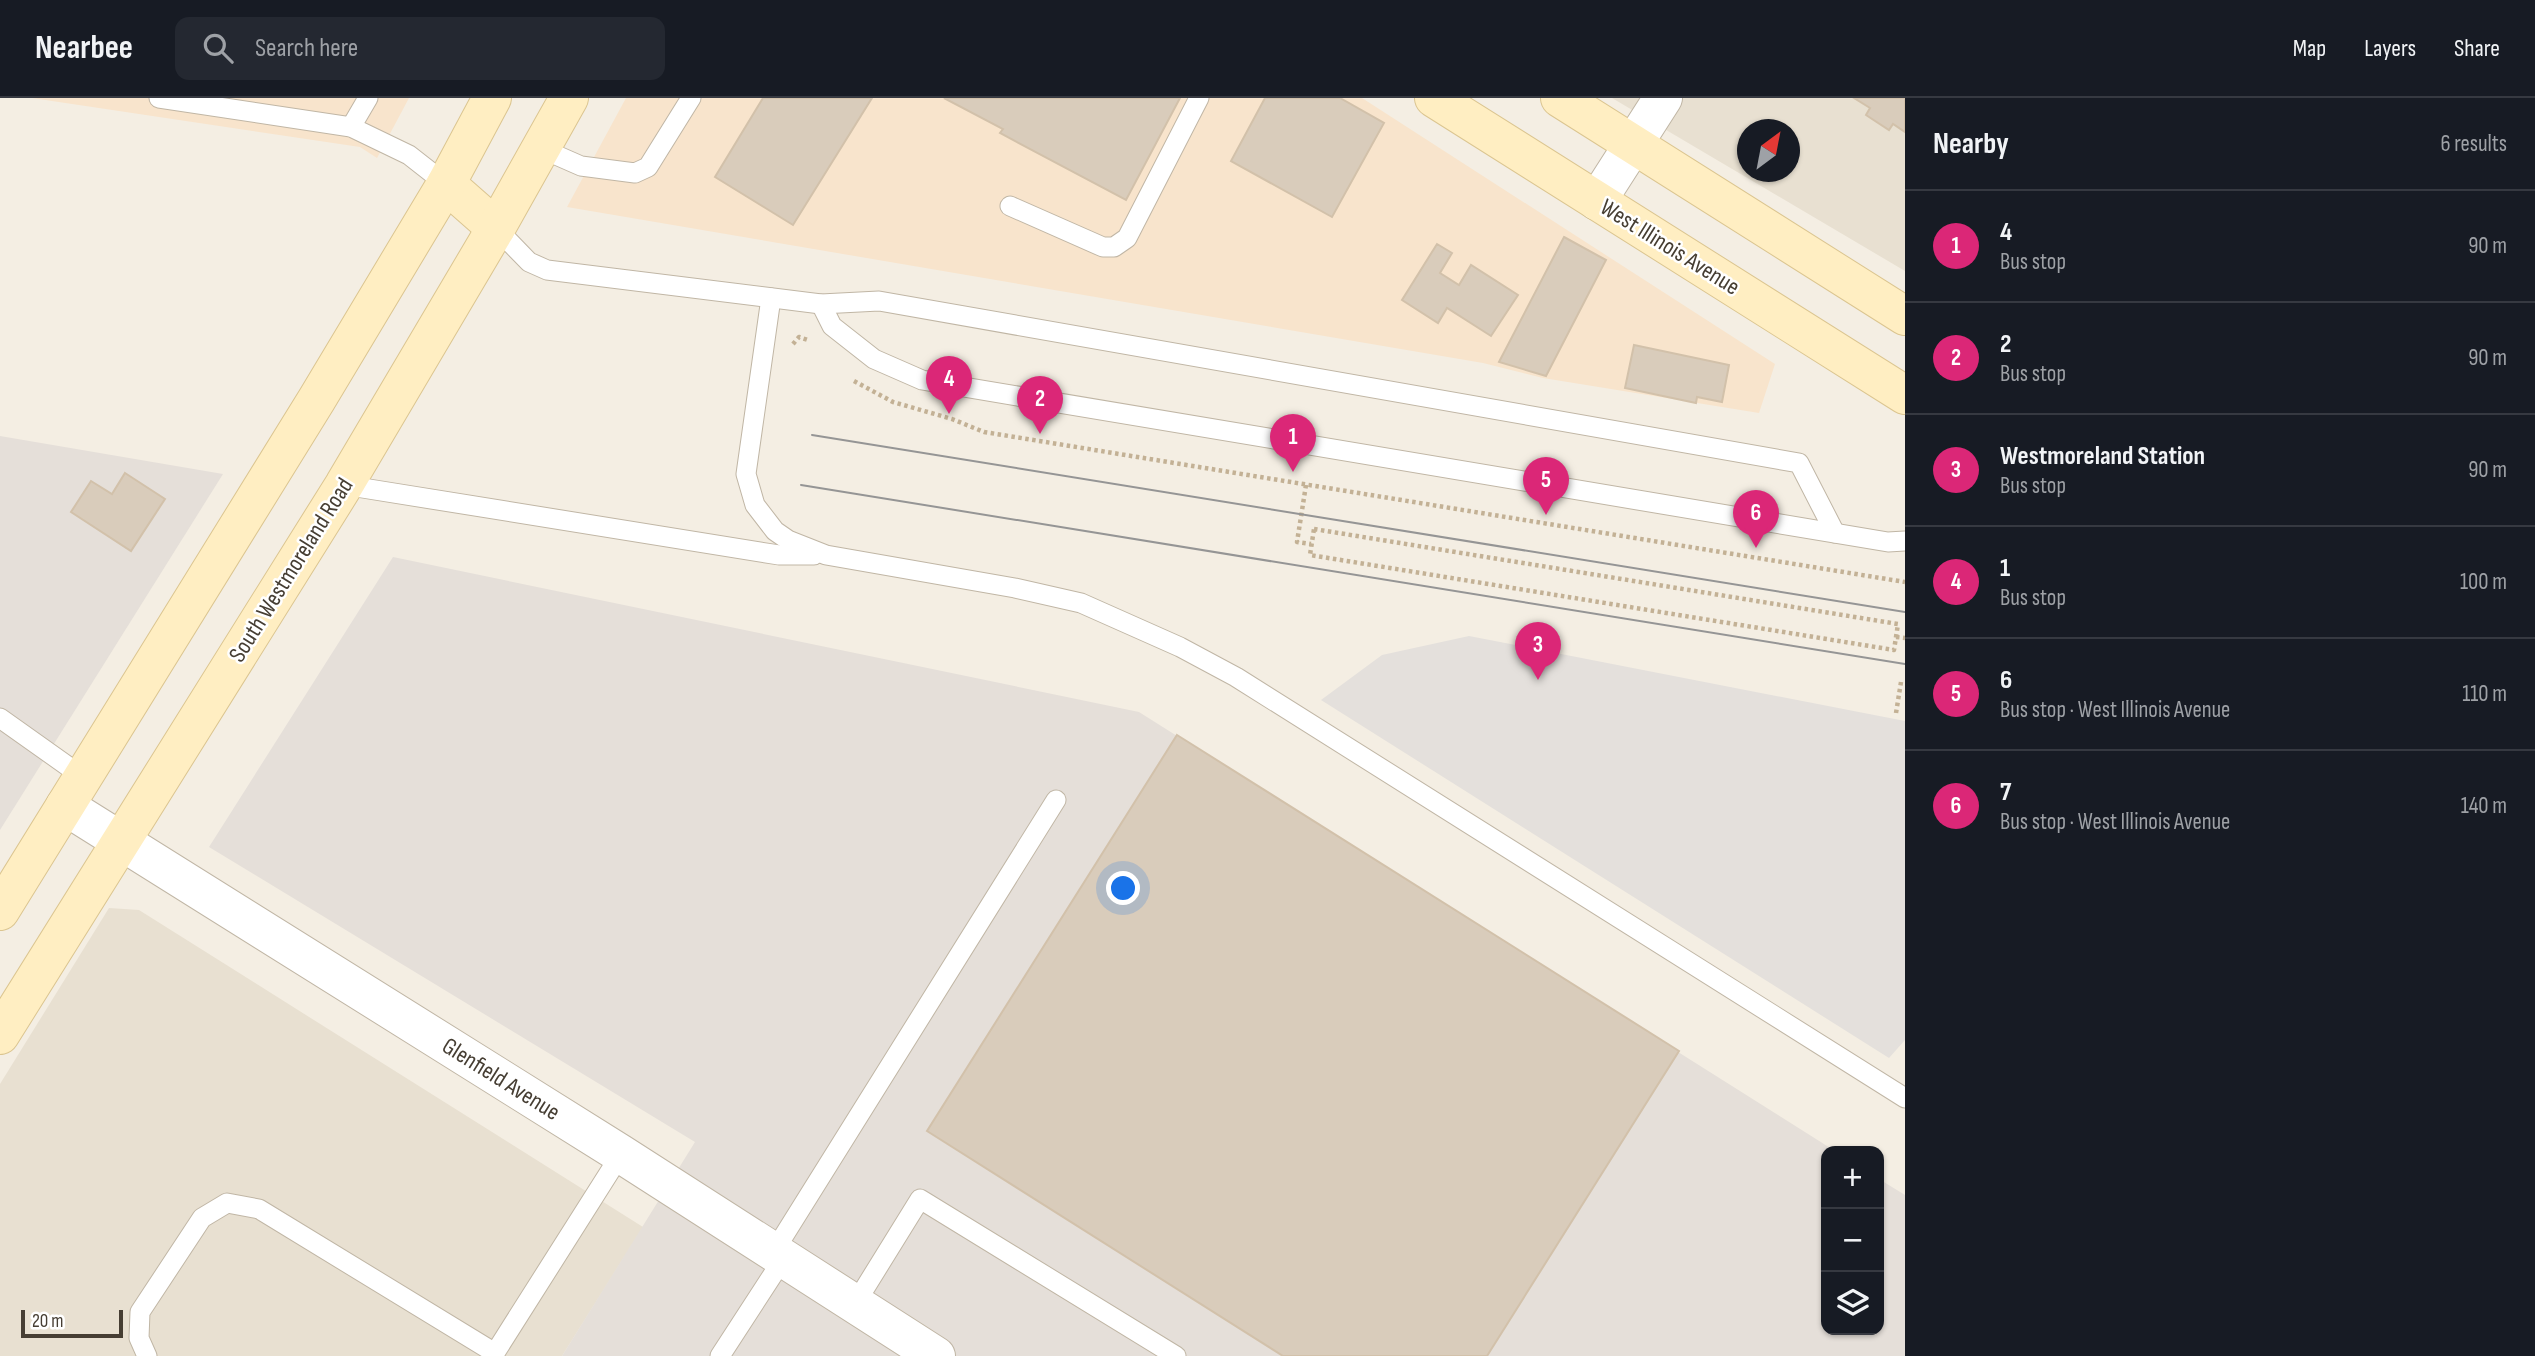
<!DOCTYPE html>
<html lang="en">
<head>
<meta charset="utf-8">
<style>
	:root { --surface:#171b24; --page:#242831; --text:#f1f3f6; --muted:#9ea1a6; --line:#363941; --accent:#db2777 }
	body { margin:0; font-family:"Sofia Sans Condensed",sans-serif; background:var(--page); color:var(--text) }
	.controls { position:absolute; right:21px; bottom:21px; display:grid; overflow:hidden; border-radius:14px; box-shadow:0 2px 5px #0004 }
	.controls button { width:63px; height:63px; display:grid; place-items:center; padding:0; border:0; border-bottom:2px solid var(--line); background:var(--surface); color:var(--text); font:35px sans-serif }
	.compass { position:absolute; left:1737px; top:21px; width:63px; height:63px; border-radius:50%; background:var(--surface); box-shadow:0 2px 5px #0004; rotate:32deg }
	.scale { position:absolute; left:21px; bottom:18px; width:102px; box-sizing:border-box; padding-left:7px; border:4px solid #463e33; border-top:0; font-size:19px; line-height:24px; white-space:nowrap; color:#463e33; -webkit-text-stroke:5px #fff; paint-order:stroke }
	.you { position:absolute; left:1124px; top:791px; width:24px; height:24px; margin:-18px; border:5px solid #fff; border-radius:50%; background:#1a73e8; box-shadow:0 0 0 10px #1a73e833 }
	.badge { display:grid; place-items:center; width:46px; height:46px; border-radius:50%; background:var(--accent); color:#fff; font-size:23px; font-weight:700 }
	.pin { position:absolute; translate:-50% -58px; filter:drop-shadow(0 2px 4px #0008) }
	.pin::after { content:''; position:absolute; top:37px; width:24px; height:21px; background:inherit; clip-path:polygon(0 0,100% 0,50% 100%) }
	.list { margin:0; padding:0; list-style:none }
	h2 { display:flex; justify-content:space-between; align-items:center; height:91px; margin:0; padding:0 28px; font-size:30px }
	h2 small { font-size:23px; font-weight:400; color:var(--muted) }
	.list li { display:grid; grid-template-columns:46px 1fr auto; gap:21px; align-items:center; box-sizing:border-box; height:112px; padding:0 28px; border-top:2px solid var(--line) }
	.list b { display:block; font-size:26px; white-space:nowrap }
	.list p { margin:0; font-size:23px; white-space:nowrap; color:var(--muted) }
	.list em { font-size:23px; font-style:normal; color:var(--muted) }
	.icon { flex:none; width:38px; height:38px; fill:none; stroke:currentColor; stroke-width:2; stroke-linecap:round; stroke-linejoin:round }
	.map { position:relative; flex:none; width:1905px; height:1258px; overflow:hidden }
	header { display:flex; align-items:center; gap:42px; box-sizing:border-box; height:98px; padding:0 35px; background:var(--surface); border-bottom:2px solid var(--line) }
	header strong { font-size:33px }
	nav { display:flex; gap:38px; margin-inline-start:auto; font-size:24px }
	.search { width:490px; height:63px; background:var(--page); display:flex; align-items:center; gap:18px; box-sizing:border-box; padding:0 24px; border-radius:14px; color:var(--muted); font-size:26px }
	main { display:flex }
	aside { flex:1; background:var(--surface) }
	.map>svg:first-child { display:block }
</style>
</head>
<body>
<header>
<strong>Nearbee</strong>
<div class="search"><svg class="icon" aria-label="search" viewBox="0 0 24 24"><circle cx="10" cy="10" r="6"/><path d="M15 15l6 6"/></svg>Search here</div>
<nav><a>Map</a><a>Layers</a><a>Share</a></nav>
</header>
<main>
<div class="map">
<svg width="1905" height="1258" viewBox="0 0 1905 1258">
	<rect width="100%" height="100%" fill="#f4eee3"/>
	<g fill="#e8e0d1" fill-rule="evenodd">
		<path d="M1612 0H1905V173ZM1748 32H1790V74H1748Z"/>
		<polygon points="109,810 139,812 643,1129 562,1258 0,1258 0,986"/>
	</g>
	<g fill="#f8e4cc">
		<polygon points="32,0 409,0 377,60 360,49"/>
		<polygon points="626,0 1362,0 1775,266 1759,315 1543,280 1483,265 567,109"/>
	</g>
	<g fill="#e5dfd9">
		<polygon points="0,338 223,376 0,732"/>
		<polygon points="393,459 1139,614 1835,1053 1826,1053 1826,1232 1879,1232 1879,1081 1905,1097 1905,1258 562,1258 695,1044 209,749"/>
	</g>
	<polygon fill="#e4e0dc" points="1469,538 1905,623 1905,942 1889,960 1321,602 1382,557"/>
	<g fill="#d9ccbb" stroke="#d2c1aa" stroke-width="2">
		<polygon points="763,0 872,0 793,127 715,79"/>
		<polygon points="944,0 1180,0 1126,102 1000,35 1003,31"/>
		<polygon points="1265,0 1340,0 1384,25 1332,119 1231,63"/>
		<polygon points="1854,0 1905,0 1905,34 1893,26 1889,32 1866,17 1870,10"/>
		<polygon points="1564,139 1606,162 1546,278 1499,264"/>
		<polygon points="1437,146 1452,155 1440,175 1459,187 1471,167 1518,197 1491,238 1447,210 1438,225 1402,202"/>
		<polygon points="1634,247 1729,267 1722,304 1697,299 1696,305 1625,290"/>
		<polygon points="125,375 165,401 131,453 71,414 91,383 112,396"/>
		<polygon points="1177,637 1679,953 1487,1258 1283,1258 927,1033"/>
	</g>
	<g fill="none" stroke-linecap="round" stroke-linejoin="round">
		<g stroke="#c0b6a5" stroke-width="21">
			<g id="service">
				<polyline points="159,0 351,29 409,57 446,86"/>
				<polyline points="351,29 368,0"/>
				<polyline points="540,50 581,68 635,75 648,69 691,0"/>
				<polyline points="1010,108 1103,149 1114,149 1127,140 1199,0"/>
				<polyline points="496,130 529,164 547,172 821,206 879,203 1799,365 1835,435"/>
				<polyline points="771,200 746,376 755,407 775,433 788,442 826,457 1015,490 1081,505 1180,549 1236,579 1905,1000"/>
				<polyline points="821,206 832,228 874,261 922,282 1888,444 1905,443"/>
				<polyline points="344,387 779,457 814,457"/>
				<polyline points="0,620 83,679"/>
				<polyline points="773,1155 1056,702"/>
				<polyline points="855,1206 920,1101 1176,1258"/>
				<polyline points="147,1258 139,1240 140,1214 202,1120 227,1105 259,1111 495,1255"/>
				<polyline points="493,1258 621,1056"/>
				<polyline points="720,1258 783,1161"/>
			</g>
		</g>
		<g stroke="#c0b6a5" stroke-width="40">
			<polyline id="minor" points="1597,103 1663,0"/>
		</g>
		<g stroke="#c0b6a5" stroke-width="40">
			<polyline id="tertiary" points="65,708 621,1056 936,1258"/>
		</g>
		<g stroke="#dbc590" stroke-width="40">
			<g id="secondary">
				<polyline points="1434,0 1905,297"/>
				<polyline points="1560,0 1905,218"/>
				<polyline points="446,86 496,130"/>
				<polyline points="0,813 317,301 446,86 492,0"/>
				<polyline points="0,937 344,387 496,130 569,0"/>
			</g>
		</g>
		<g stroke="#c3b195" stroke-width="4.5" stroke-dasharray="3.5 3.5" stroke-linecap="butt">
			<polyline points="793,246 799,239 808,242"/>
			<polyline points="854,283 893,304 952,321 984,334 1905,484"/>
			<polyline points="1306,387 1297,444 1311,446"/>
			<polygon points="1314,431 1898,526 1894,552 1310,457"/>
			<polyline points="1896,539 1905,540"/>
			<polyline points="1896,615 1901,584"/>
		</g>
		<use href="#service" stroke="#fff" stroke-width="19"/>
		<use href="#minor" stroke="#fff" stroke-width="38"/>
		<use href="#tertiary" stroke="#fff" stroke-width="38"/>
		<use href="#secondary" stroke="#ffeec2" stroke-width="38"/>
		<g stroke="#959595" stroke-width="2">
			<polyline points="812,337 1905,514"/>
			<polyline points="801,387 1905,566"/>
		</g>
	</g>
	<g text-anchor="middle" dominant-baseline="central" stroke-width="5" stroke-linejoin="round" paint-order="stroke">
		<g font-size="24" fill="#463e33" stroke="#fff">
			<text transform="translate(1670 149) rotate(32)">West Illinois Avenue</text>
			<text transform="translate(291 472) rotate(-58)">South Westmoreland Road</text>
			<text transform="translate(501 981) rotate(32)">Glenfield Avenue</text>
		</g>
	</g>
</svg>
<div class="controls">
<button>+</button>
<button>−</button>
<button><svg class="icon" aria-label="layers" viewBox="0 0 24 24"><path d="M12 4l9 5-9 5-9-5zM3 14l9 5 9-5"/></svg></button>
</div>
<svg class="compass" viewBox="-18 -18 36 36"><path d="M0-13l5 13h-10z" fill="#e53935"/><path d="M0 13l5-13h-10z" fill="#9ea1a6"/></svg>
<div class="scale">20 m</div>
<div class="you"></div>
<div class="pin badge" style="left:1293px;top:374px">1</div>
<div class="pin badge" style="left:1040px;top:336px">2</div>
<div class="pin badge" style="left:1538px;top:582px">3</div>
<div class="pin badge" style="left:949px;top:316px">4</div>
<div class="pin badge" style="left:1546px;top:417px">5</div>
<div class="pin badge" style="left:1756px;top:450px">6</div>
</div>
<aside>
<h2>Nearby<small>6 results</small></h2>
<ul class="list">
<li><span class="badge">1</span><div><b>4</b><p>Bus stop</p></div><em>90 m</em></li>
<li><span class="badge">2</span><div><b>2</b><p>Bus stop</p></div><em>90 m</em></li>
<li><span class="badge">3</span><div><b>Westmoreland Station</b><p>Bus stop</p></div><em>90 m</em></li>
<li><span class="badge">4</span><div><b>1</b><p>Bus stop</p></div><em>100 m</em></li>
<li><span class="badge">5</span><div><b>6</b><p>Bus stop · West Illinois Avenue</p></div><em>110 m</em></li>
<li><span class="badge">6</span><div><b>7</b><p>Bus stop · West Illinois Avenue</p></div><em>140 m</em></li>
</ul>
</aside>
</main>
</body>
</html>
